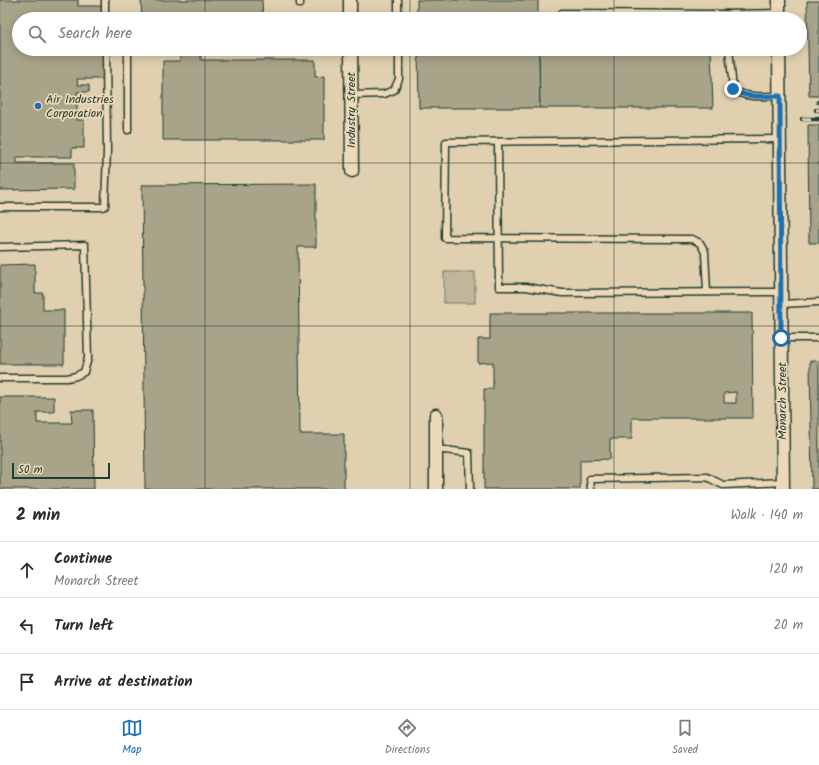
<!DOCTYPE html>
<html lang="en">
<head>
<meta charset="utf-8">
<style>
	:root { --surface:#fff; --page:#f7f7f7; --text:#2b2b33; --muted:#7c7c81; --line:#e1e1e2; --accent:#1f6fb2 }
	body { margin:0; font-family:Kalam,sans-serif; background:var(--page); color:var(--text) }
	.scale { position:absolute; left:12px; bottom:10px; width:98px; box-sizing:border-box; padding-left:4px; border:2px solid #1f3d34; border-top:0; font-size:11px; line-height:14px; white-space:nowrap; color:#1f3d34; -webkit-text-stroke:3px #edd9b7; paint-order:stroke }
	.stop { position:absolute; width:12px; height:12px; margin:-9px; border:3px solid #1f6fb2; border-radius:50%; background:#fff }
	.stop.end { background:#1f6fb2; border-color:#fff; box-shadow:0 1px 4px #0008 }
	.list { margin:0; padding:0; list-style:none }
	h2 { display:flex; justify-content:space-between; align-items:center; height:52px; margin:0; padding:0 16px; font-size:17px }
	h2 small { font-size:13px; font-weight:400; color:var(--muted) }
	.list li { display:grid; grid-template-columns:26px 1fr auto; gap:12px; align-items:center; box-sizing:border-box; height:56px; padding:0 16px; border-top:1px solid var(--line) }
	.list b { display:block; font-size:15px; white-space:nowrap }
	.list p { margin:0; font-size:13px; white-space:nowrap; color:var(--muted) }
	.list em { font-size:13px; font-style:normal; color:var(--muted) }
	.icon { flex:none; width:22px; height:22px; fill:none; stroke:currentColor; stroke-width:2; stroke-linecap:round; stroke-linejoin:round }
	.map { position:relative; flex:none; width:819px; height:489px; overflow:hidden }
	.search { position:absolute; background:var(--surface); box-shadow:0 2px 10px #0003; left:12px; right:12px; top:12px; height:44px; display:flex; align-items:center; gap:10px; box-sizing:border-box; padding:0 14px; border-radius:22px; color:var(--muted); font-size:15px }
	.sheet { height:220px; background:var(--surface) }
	nav { display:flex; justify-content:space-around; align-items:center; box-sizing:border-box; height:56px; border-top:1px solid var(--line); background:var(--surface); font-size:11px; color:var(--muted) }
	nav a { display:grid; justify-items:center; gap:2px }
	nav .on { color:var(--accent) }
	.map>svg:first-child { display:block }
</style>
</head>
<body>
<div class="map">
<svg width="819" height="489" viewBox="0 0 819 489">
	<rect width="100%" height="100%" fill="#e1d0af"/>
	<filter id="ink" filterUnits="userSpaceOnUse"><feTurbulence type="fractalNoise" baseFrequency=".025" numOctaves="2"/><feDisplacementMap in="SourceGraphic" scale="8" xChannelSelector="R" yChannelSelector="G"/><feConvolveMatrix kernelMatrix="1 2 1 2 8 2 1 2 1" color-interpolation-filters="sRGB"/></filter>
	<g filter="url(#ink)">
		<rect fill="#c0b79b" stroke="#707a68" x="444" y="272" width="31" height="31"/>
		<g fill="#a7a48a" stroke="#1f3d34" fill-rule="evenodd">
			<polygon points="0,0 78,0 78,6 102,6 102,19 19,19 19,49 103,49 103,79 77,79 78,85 89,85 89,92 77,92 77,120 84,120 84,148 72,148 72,157 17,157 17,163 74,163 74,189 0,190"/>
			<polygon points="141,0 262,0 263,19 142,19"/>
			<rect x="417" y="0" width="121" height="19"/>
			<polygon points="807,1 819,1 819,96 809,96"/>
			<polygon points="418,49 539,49 540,108 419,108"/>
			<polygon points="539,49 711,49 713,108 540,108"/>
			<polygon points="180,52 201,52 201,60 315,60 315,77 324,76 324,140 163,140 163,61 180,61"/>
			<polygon points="808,125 819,125 819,243 809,243"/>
			<polygon points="316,184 316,247 298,247 300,434 344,434 344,489 145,489 142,185"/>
			<polygon points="35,264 35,293 43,293 43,310 64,310 64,364 0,364 0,265"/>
			<path d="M490 313H752L753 418H632V439H610V459L580 460V489H484V389H493V362L478 363V339H490ZM736 392V403H724V393Z"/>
			<polygon points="810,361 819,361 819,489 812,489"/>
			<polygon points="0,397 54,397 54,412 37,412 37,423 72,423 71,410 93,410 94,489 0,489"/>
		</g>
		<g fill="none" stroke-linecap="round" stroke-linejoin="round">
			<g stroke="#1f3d34" stroke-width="9">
				<g id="lane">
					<polyline points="105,0 105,19"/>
					<polyline points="398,0 398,19"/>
					<polyline points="300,4 300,0"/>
					<polyline points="562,13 727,14"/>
					<polyline points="727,19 727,14 779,13"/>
					<polyline points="128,49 128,130"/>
					<path d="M729 49 733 89C746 99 764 96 780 96"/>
					<polyline points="351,95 384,94 394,90 399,79 399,49"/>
					<polyline points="498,142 499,287 526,287 562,293 781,292"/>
					<polyline points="0,207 103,207 105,206 107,151 106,49"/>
					<polyline points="0,247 85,245 88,358 84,372 76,376 67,378 0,378"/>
					<polyline points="707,292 705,252 700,243 692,239 445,238 446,142 780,139"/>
					<polyline points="781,304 819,302"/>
					<polyline points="781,338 819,338"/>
					<polyline points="436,449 469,453 470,489"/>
					<polyline points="591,489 590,479 707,477 723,485 783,482"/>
				</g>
			</g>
			<g stroke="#1f3d34" stroke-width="15">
				<g id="street">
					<polyline points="350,0 350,19"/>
					<polyline points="779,0 779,19"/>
					<polyline points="351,49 352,171"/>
					<polyline points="779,49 783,489"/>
					<polyline points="436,415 436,489"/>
				</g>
			</g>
			<use href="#lane" stroke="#edd9b7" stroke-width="6"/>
			<use href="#street" stroke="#edd9b7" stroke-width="12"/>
			<g stroke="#1f3d34" stroke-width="4.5">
				<g id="rail">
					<polyline points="818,102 819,102"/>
					<polyline points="816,110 819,110"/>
					<polyline points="802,119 819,119"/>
				</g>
			</g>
			<use href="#rail" stroke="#edd9b7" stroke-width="3" stroke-dasharray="9" stroke-linecap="butt"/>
		</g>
	</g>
	<g fill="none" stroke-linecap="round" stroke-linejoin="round" filter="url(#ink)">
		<path stroke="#1f6fb2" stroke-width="5" d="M733 89C746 99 764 96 780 96L781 338"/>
	</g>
	<path fill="none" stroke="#1f3d34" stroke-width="1" stroke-opacity="0.55" d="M205 0V19M410 0V19M614 0V19M205 49V489M410 49V489M614 49V489M0 163H819M0 326H819"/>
	<circle fill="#1f6fb2" stroke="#edd9b7" stroke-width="1.5" cx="38" cy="106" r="4"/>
	<g text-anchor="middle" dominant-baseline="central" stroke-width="3.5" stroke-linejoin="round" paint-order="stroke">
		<g font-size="12" fill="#1f3d34" stroke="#edd9b7" text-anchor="start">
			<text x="46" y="99">Air Industries<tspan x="46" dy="14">Corporation</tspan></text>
		</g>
		<g font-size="12" fill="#1f3d34" stroke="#edd9b7">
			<text transform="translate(351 110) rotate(-90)">Industry Street</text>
			<text transform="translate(782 401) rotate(-90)">Monarch Street</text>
		</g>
	</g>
</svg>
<div class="scale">50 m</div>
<div class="stop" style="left:781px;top:338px"></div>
<div class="stop end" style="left:733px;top:89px"></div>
<div class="search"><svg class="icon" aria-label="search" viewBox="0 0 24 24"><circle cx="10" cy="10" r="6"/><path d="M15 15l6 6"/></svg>Search here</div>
</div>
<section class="sheet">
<h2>2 min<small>Walk · 140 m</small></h2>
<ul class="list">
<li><svg class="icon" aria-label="ahead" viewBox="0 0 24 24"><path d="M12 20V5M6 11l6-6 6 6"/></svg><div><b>Continue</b><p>Monarch Street</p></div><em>120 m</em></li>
<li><svg class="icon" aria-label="left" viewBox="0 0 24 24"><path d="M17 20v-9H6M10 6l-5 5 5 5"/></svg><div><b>Turn left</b></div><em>20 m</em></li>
<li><svg class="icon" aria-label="arrive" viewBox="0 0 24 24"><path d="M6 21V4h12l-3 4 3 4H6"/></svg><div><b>Arrive at destination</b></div></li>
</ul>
</section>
<nav>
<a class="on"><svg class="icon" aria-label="map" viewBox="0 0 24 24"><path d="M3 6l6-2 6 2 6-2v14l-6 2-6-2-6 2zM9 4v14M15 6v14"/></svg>Map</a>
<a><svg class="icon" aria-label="directions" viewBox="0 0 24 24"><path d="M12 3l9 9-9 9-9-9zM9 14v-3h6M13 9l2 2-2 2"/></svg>Directions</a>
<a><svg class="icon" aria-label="saved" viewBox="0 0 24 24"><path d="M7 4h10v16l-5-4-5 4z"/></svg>Saved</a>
</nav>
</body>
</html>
